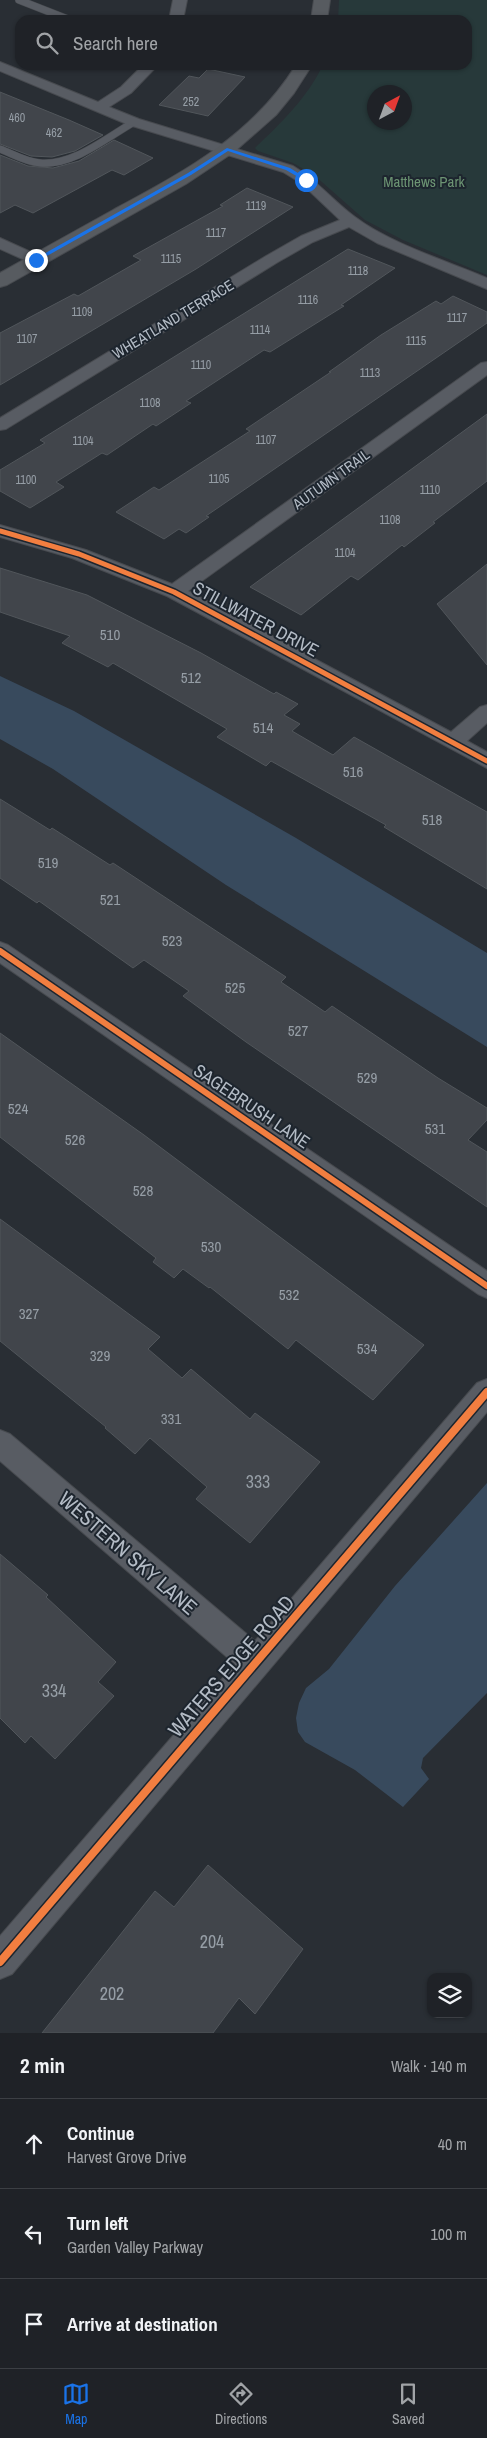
<!DOCTYPE html>
<html lang="en">
<head>
<meta charset="utf-8">
<style>
	:root { --surface:#1f2227; --page:#2c2f33; --text:#f1f3f6; --muted:#a1a4a7; --line:#3c3f44; --accent:#1a73e8 }
	body { margin:0; font-family:"Archivo Narrow",sans-serif; background:var(--page); color:var(--text) }
	.controls { position:absolute; right:15px; bottom:15px; display:grid; overflow:hidden; border-radius:10px; box-shadow:0 1px 4px #0004 }
	.controls button { width:45px; height:45px; display:grid; place-items:center; padding:0; border:0; border-bottom:1px solid var(--line); background:var(--surface); color:var(--text); font:25px sans-serif }
	.compass { position:absolute; left:367px; top:85px; width:45px; height:45px; border-radius:50%; background:var(--surface); box-shadow:0 1px 4px #0004; rotate:41deg }
	.stop { position:absolute; width:15px; height:15px; margin:-11px; border:4px solid #1a73e8; border-radius:50%; background:#fff }
	.stop.end { background:#1a73e8; border-color:#fff; box-shadow:0 1px 5px #0008 }
	.list { margin:0; padding:0; list-style:none }
	h2 { display:flex; justify-content:space-between; align-items:center; height:65px; margin:0; padding:0 20px; font-size:21px }
	h2 small { font-size:16px; font-weight:400; color:var(--muted) }
	.list li { display:grid; grid-template-columns:32px 1fr auto; gap:15px; align-items:center; box-sizing:border-box; height:90px; padding:0 20px; border-top:1px solid var(--line) }
	.list b { display:block; font-size:19px; white-space:nowrap }
	.list p { margin:0; font-size:16px; white-space:nowrap; color:var(--muted) }
	.list em { font-size:16px; font-style:normal; color:var(--muted) }
	.icon { flex:none; width:28px; height:28px; fill:none; stroke:currentColor; stroke-width:2; stroke-linecap:round; stroke-linejoin:round }
	.map { position:relative; flex:none; width:487px; height:2033px; overflow:hidden }
	.search { position:absolute; background:var(--surface); box-shadow:0 1px 4px #0004; left:15px; right:15px; top:15px; height:55px; display:flex; align-items:center; gap:12px; box-sizing:border-box; padding:0 18px; border-radius:15px; color:var(--muted); font-size:19px }
	.sheet { height:335px; background:var(--surface) }
	nav { display:flex; justify-content:space-around; align-items:center; box-sizing:border-box; height:70px; border-top:1px solid var(--line); background:var(--surface); font-size:14px; color:var(--muted) }
	nav a { display:grid; justify-items:center; gap:2px }
	nav .on { color:var(--accent) }
	.map>svg:first-child { display:block }
</style>
</head>
<body>
<div class="map">
<svg width="487" height="2033" viewBox="0 0 487 2033">
	<rect width="100%" height="100%" fill="#292e34"/>
	<path fill="#27393a" fill-rule="evenodd" d="M339 0H487V275L403 240 365 220 314 175 293 163 258 151 255 148C281 123 307 98 323 65H467V20H338ZM374 92H404V122H374Z"/>
	<g fill="#384a5d">
		<polygon points="0,676 74,711 296,838 487,953 487,1047 226,885 53,769 0,739"/>
		<polygon points="487,1483 487,1693 423,1758 421,1768 429,1779 403,1807 355,1770 305,1742 298,1732 296,1718 299,1703 306,1688 329,1669 395,1586"/>
	</g>
	<g fill="#41454b" stroke="#51565b">
		<polygon points="208,69 245,77 208,116 159,105 189,76 199,78"/>
		<polygon points="0,92 69,120 103,135 75,151 52,157 31,156 0,144"/>
		<polygon points="114,140 153,158 124,175 112,170 33,213 15,205 0,213 0,155 28,166 53,168 79,161"/>
		<polygon points="247,188 293,207 196,269 0,385 0,333 74,294 78,296 141,260 133,256 223,206 220,205"/>
		<polygon points="348,249 395,268 341,305 344,306 270,352 264,350 186,401 191,403 156,426 153,424 107,455 102,453 56,482 64,487 30,508 0,491 0,470 45,443 40,440"/>
		<polygon points="453,296 487,312 487,323 206,516 209,517 186,533 179,529 164,539 116,512 154,487 159,490 250,431 246,429 331,372 329,372 381,335 436,301 441,304"/>
		<polygon points="487,414 487,481 433,522 435,523 404,547 402,545 358,580 351,576 301,615 250,587"/>
		<polygon points="487,564 487,665 437,604"/>
		<polygon points="0,568 87,595 201,653 274,694 276,692 298,704 284,715 300,724 292,731 333,755 354,737 487,812 487,889 384,827 386,825 271,761 266,766 217,737 227,729 113,663 108,667 62,643 70,636 0,612"/>
		<polygon points="0,799 50,830 52,828 110,865 113,863 286,977 281,982 325,1012 332,1006 438,1078 487,1108 487,1120 468,1140 487,1152 487,1207 246,1042 183,996 189,991 144,960 133,968 39,901 37,903 0,878"/>
		<polygon points="0,1033 144,1135 424,1345 373,1400 296,1340 288,1349 210,1287 209,1288 183,1269 174,1278 153,1262 156,1258 0,1137"/>
		<polygon points="0,1219 160,1337 148,1349 182,1378 191,1369 250,1419 255,1413 320,1462 250,1543 196,1499 207,1487 150,1438 135,1454 105,1428 106,1427 0,1341"/>
		<polygon points="0,1554 48,1595 46,1597 116,1662 98,1682 114,1696 55,1759 31,1736 25,1743 0,1718"/>
		<polygon points="208,1865 303,1949 255,2014 239,1998 213,2033 42,2033 155,1891 174,1907"/>
	</g>
	<g fill="none" stroke-linecap="round" stroke-linejoin="round">
		<g stroke="#474a4f" stroke-width="8">
			<g id="lane">
				<polyline points="19,0 70,20"/>
				<path d="M0 149C13 154 26 162 40 163 73 166 106 138 134 122"/>
			</g>
		</g>
		<g stroke="#474a4f" stroke-width="2">
			<g id="street">
				<polygon points="173,0 187,0 183,20 169,20"/>
				<path d="M0 62 98 102 121 87 143 65H158L131 93 109 107 139 119 293 166C317 180 333 201 355 217 389 243 447 261 487 278V289L377 243 349 227 313 242 278 262 6 429 0 430V418L266 256 301 236 340 220 301 183 283 172 129 125 0 71Z"/>
				<polygon points="0,238 42,257 44,260 36,265 0,249"/>
				<polygon points="487,362 487,375 188,591 451,732 480,707 487,705 487,723 467,741 487,752 487,768 167,596 72,558 0,537 0,525 86,550 172,584 481,363"/>
				<polygon points="0,942 8,945 487,1271 487,1298 478,1294 0,963"/>
				<polygon points="487,1379 487,1412 12,1974 0,1979 0,1936 235,1664 0,1461 0,1430 10,1434 255,1641 477,1383"/>
			</g>
		</g>
		<g stroke="#474a4f" stroke-width="2">
			<g id="secondary">
				<polygon points="314,0 330,0 327,20 311,20"/>
				<path d="M296 65H312L294 93 276 115 234 152 186 184 7 285 0 287V273C37 252 75 231 113 210 185 171 252 136 296 65Z"/>
			</g>
		</g>
		<use href="#lane" stroke="#585c63" stroke-width="7"/>
		<use href="#street" fill="#585c63" fill-rule="evenodd"/>
		<use href="#secondary" fill="#575b60" fill-rule="evenodd"/>
		<g stroke="#1d252e" stroke-width="8">
			<polyline id="cycleway-far2" points="0,531 79,554 174,592 487,761"/>
		</g>
		<g stroke="#1d252e" stroke-width="9">
			<polyline id="cycleway-far1" points="0,951 487,1286"/>
		</g>
		<g stroke="#1d252e" stroke-width="11">
			<polyline id="cycleway" points="0,1962 487,1392"/>
		</g>
		<use href="#cycleway-far2" stroke="#f27e40" stroke-width="5"/>
		<use href="#cycleway-far1" stroke="#f27e40" stroke-width="6"/>
		<use href="#cycleway" stroke="#f27e40" stroke-width="8"/>
	</g>
	<polygon fill="#1a73e8" points="227,148 290,168 309,180 305,181 286,170 228,151 191,175 38,261 33,260 188,173"/>
	<g text-anchor="middle" dominant-baseline="central" stroke-width="4" stroke-linejoin="round" paint-order="stroke">
		<g font-size="12" fill="#969ea6">
			<text x="191" y="102">252</text>
			<text x="17" y="118">460</text>
			<text x="54" y="133">462</text>
			<text x="256" y="206">1119</text>
			<text x="216" y="233">1117</text>
			<text x="171" y="259">1115</text>
			<text x="358" y="271">1118</text>
			<text x="308" y="300">1116</text>
			<text x="82" y="312">1109</text>
			<text x="457" y="318">1117</text>
			<text x="260" y="330">1114</text>
			<text x="27" y="339">1107</text>
			<text x="416" y="341">1115</text>
			<text x="201" y="365">1110</text>
			<text x="370" y="373">1113</text>
			<text x="150" y="403">1108</text>
			<text x="266" y="440">1107</text>
			<text x="83" y="441">1104</text>
			<text x="219" y="479">1105</text>
			<text x="26" y="480">1100</text>
			<text x="430" y="490">1110</text>
			<text x="390" y="520">1108</text>
			<text x="345" y="553">1104</text>
		</g>
		<g font-size="15" fill="#6c9473" stroke="#1d252e">
			<text x="424" y="181">Matthews Park</text>
		</g>
		<g font-size="15" fill="#b3bbc5" stroke="#1d252e">
			<text transform="translate(173 319) rotate(-31)">WHEATLAND TERRACE</text>
			<text transform="translate(331 479) rotate(-36)">AUTUMN TRAIL</text>
		</g>
		<g font-size="15" fill="#969ea6">
			<text x="110" y="634">510</text>
			<text x="191" y="677">512</text>
			<text x="263" y="727">514</text>
			<text x="353" y="771">516</text>
			<text x="432" y="819">518</text>
			<text x="48" y="862">519</text>
			<text x="110" y="899">521</text>
			<text x="172" y="940">523</text>
			<text x="235" y="987">525</text>
			<text x="298" y="1030">527</text>
			<text x="367" y="1077">529</text>
			<text x="18" y="1108">524</text>
			<text x="435" y="1128">531</text>
			<text x="75" y="1139">526</text>
			<text x="143" y="1190">528</text>
			<text x="211" y="1246">530</text>
			<text x="289" y="1294">532</text>
			<text x="29" y="1313">327</text>
			<text x="367" y="1348">534</text>
			<text x="100" y="1355">329</text>
			<text x="171" y="1418">331</text>
		</g>
		<g font-size="18" fill="#b3bbc5" stroke="#1d252e">
			<text transform="translate(256 619) rotate(28)">STILLWATER DRIVE</text>
			<text transform="translate(252 1106) rotate(34)">SAGEBRUSH LANE</text>
		</g>
		<g font-size="18" fill="#969ea6">
			<text x="258" y="1481">333</text>
			<text x="54" y="1690">334</text>
			<text x="212" y="1941">204</text>
			<text x="112" y="1993">202</text>
		</g>
		<g font-size="21" fill="#b3bbc5" stroke="#1d252e">
			<text transform="translate(128 1553) rotate(41)">WESTERN SKY LANE</text>
			<text transform="translate(231 1666) rotate(-49)">WATERS EDGE ROAD</text>
		</g>
	</g>
</svg>
<div class="controls">
<button><svg class="icon" aria-label="layers" viewBox="0 0 24 24"><path d="M12 4l9 5-9 5-9-5zM3 14l9 5 9-5"/></svg></button>
</div>
<svg class="compass" viewBox="-18 -18 36 36"><path d="M0-13l5 13h-10z" fill="#e53935"/><path d="M0 13l5-13h-10z" fill="#a1a4a7"/></svg>
<div class="stop" style="left:306px;top:180px"></div>
<div class="stop end" style="left:36px;top:260px"></div>
<div class="search"><svg class="icon" aria-label="search" viewBox="0 0 24 24"><circle cx="10" cy="10" r="6"/><path d="M15 15l6 6"/></svg>Search here</div>
</div>
<section class="sheet">
<h2>2 min<small>Walk · 140 m</small></h2>
<ul class="list">
<li><svg class="icon" aria-label="ahead" viewBox="0 0 24 24"><path d="M12 20V5M6 11l6-6 6 6"/></svg><div><b>Continue</b><p>Harvest Grove Drive</p></div><em>40 m</em></li>
<li><svg class="icon" aria-label="left" viewBox="0 0 24 24"><path d="M17 20v-9H6M10 6l-5 5 5 5"/></svg><div><b>Turn left</b><p>Garden Valley Parkway</p></div><em>100 m</em></li>
<li><svg class="icon" aria-label="arrive" viewBox="0 0 24 24"><path d="M6 21V4h12l-3 4 3 4H6"/></svg><div><b>Arrive at destination</b></div></li>
</ul>
</section>
<nav>
<a class="on"><svg class="icon" aria-label="map" viewBox="0 0 24 24"><path d="M3 6l6-2 6 2 6-2v14l-6 2-6-2-6 2zM9 4v14M15 6v14"/></svg>Map</a>
<a><svg class="icon" aria-label="directions" viewBox="0 0 24 24"><path d="M12 3l9 9-9 9-9-9zM9 14v-3h6M13 9l2 2-2 2"/></svg>Directions</a>
<a><svg class="icon" aria-label="saved" viewBox="0 0 24 24"><path d="M7 4h10v16l-5-4-5 4z"/></svg>Saved</a>
</nav>
</body>
</html>
